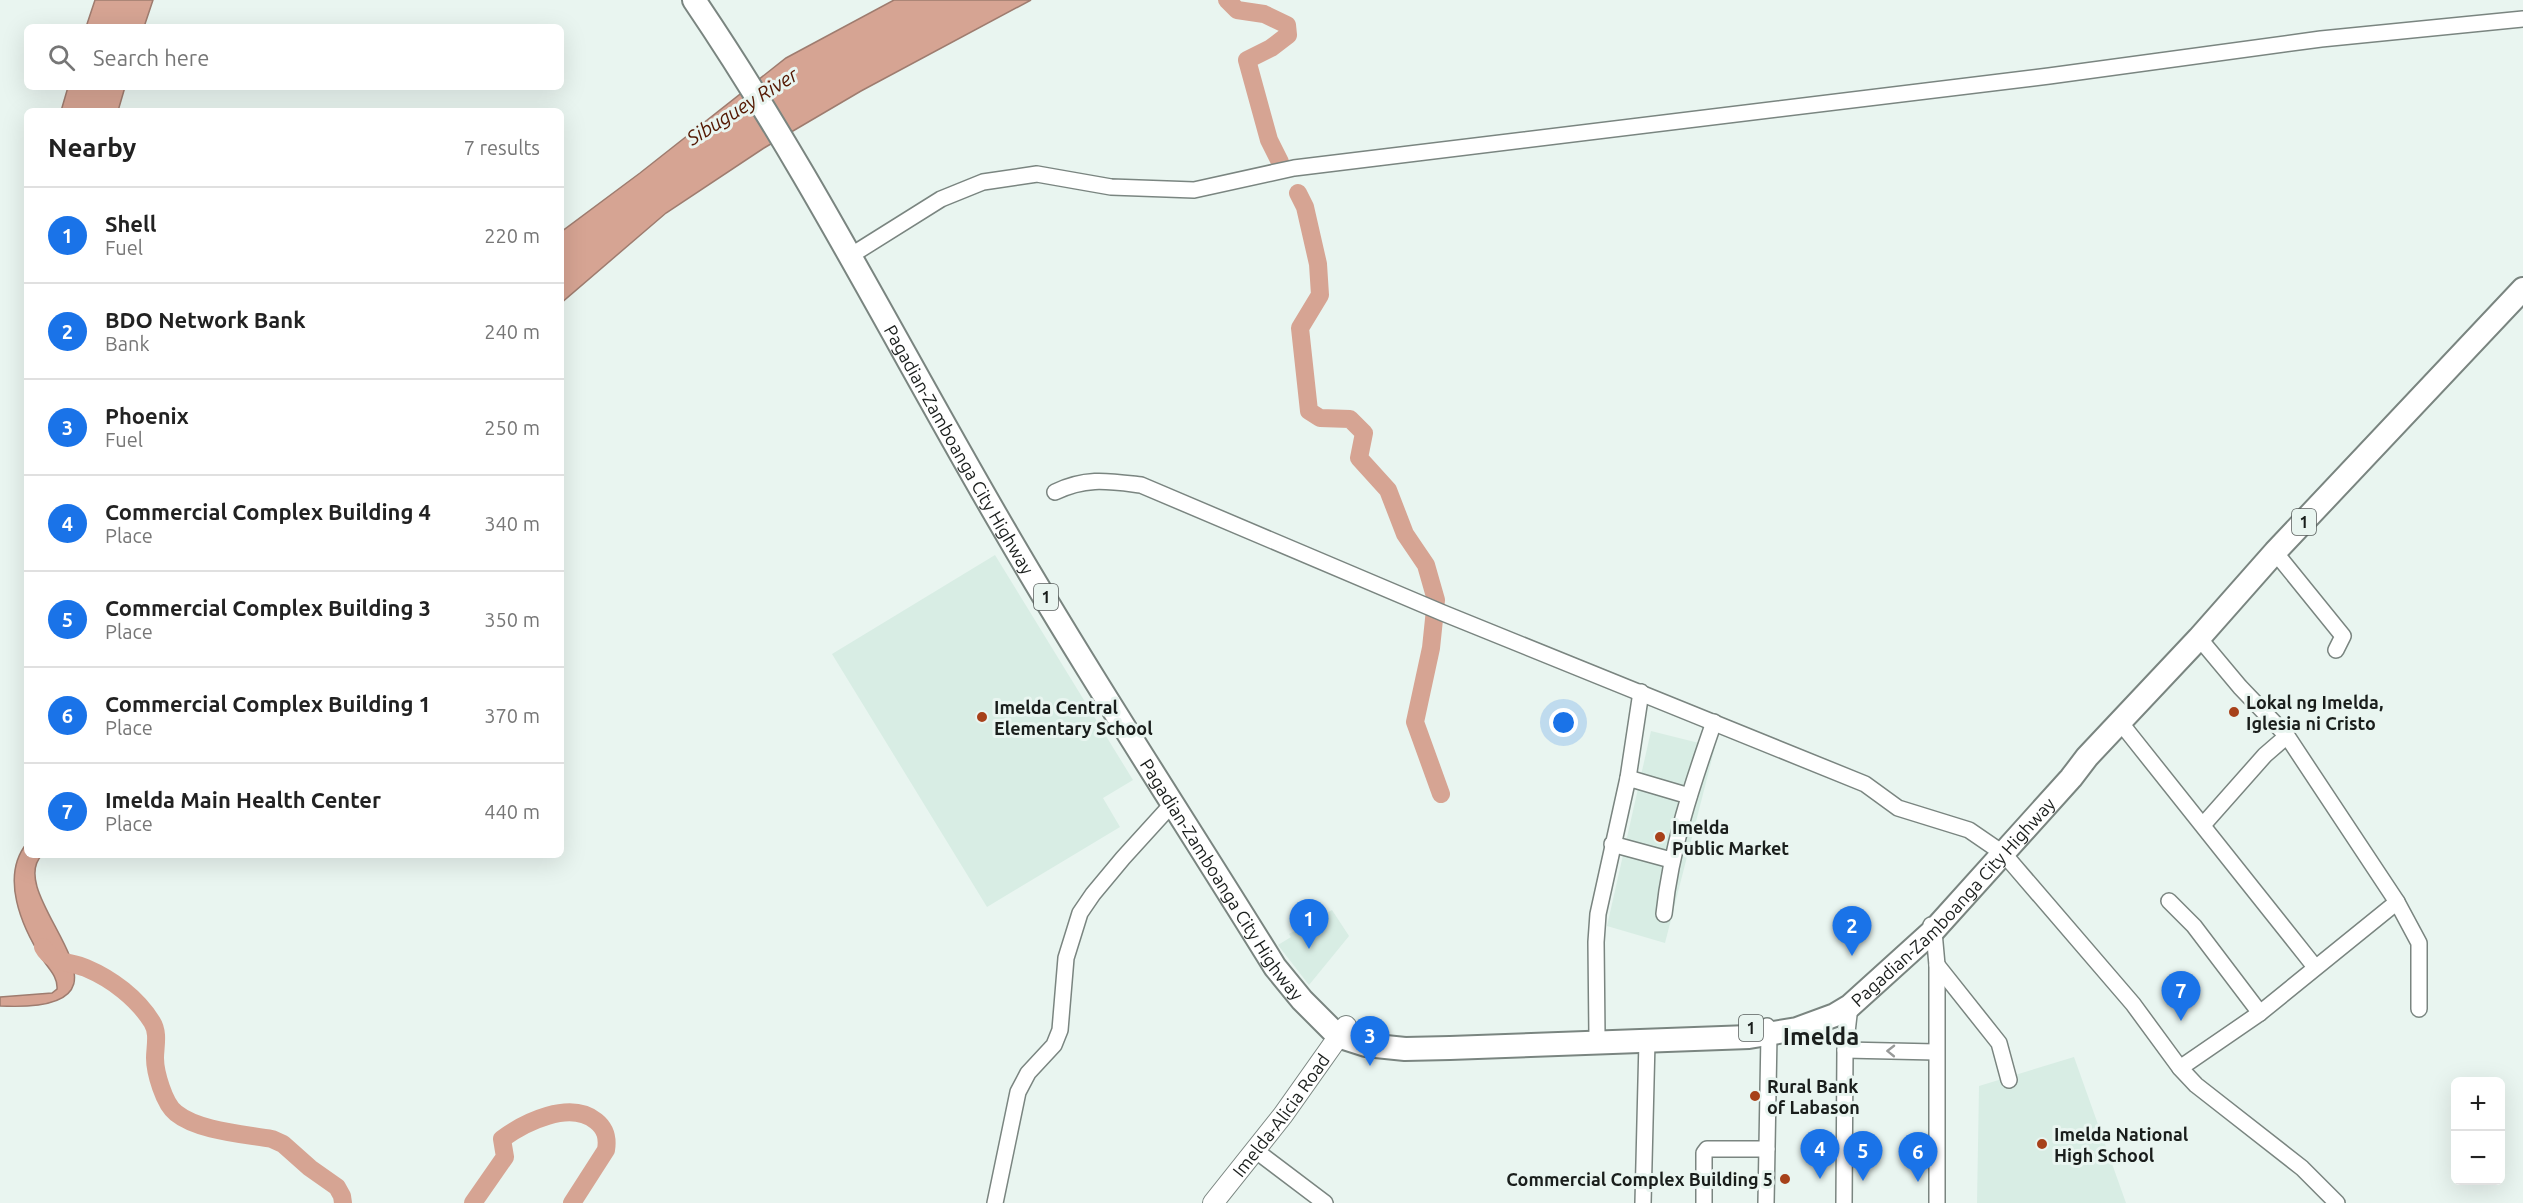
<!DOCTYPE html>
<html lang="en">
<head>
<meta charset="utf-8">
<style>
	:root { --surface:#fff; --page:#f6f6f6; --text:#222; --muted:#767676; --line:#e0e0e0; --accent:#1a73e8 }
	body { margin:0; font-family:Ubuntu,sans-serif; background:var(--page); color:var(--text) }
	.controls { position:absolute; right:18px; bottom:18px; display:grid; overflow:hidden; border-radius:9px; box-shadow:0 6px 24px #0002 }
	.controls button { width:54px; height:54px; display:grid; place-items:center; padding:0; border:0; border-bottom:2px solid var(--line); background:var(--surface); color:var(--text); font:30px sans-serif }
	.you { position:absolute; left:1564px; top:723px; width:21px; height:21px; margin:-15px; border:4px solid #fff; border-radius:50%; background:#1a73e8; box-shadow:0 0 0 9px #1a73e833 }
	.badge { display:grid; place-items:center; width:39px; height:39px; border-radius:50%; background:var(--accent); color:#fff; font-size:20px; font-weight:700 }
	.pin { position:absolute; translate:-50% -50px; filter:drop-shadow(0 2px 3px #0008) }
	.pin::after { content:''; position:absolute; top:32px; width:21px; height:18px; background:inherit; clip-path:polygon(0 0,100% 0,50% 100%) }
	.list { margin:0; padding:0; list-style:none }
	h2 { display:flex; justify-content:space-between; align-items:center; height:78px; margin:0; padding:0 24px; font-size:26px }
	h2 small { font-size:20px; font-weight:400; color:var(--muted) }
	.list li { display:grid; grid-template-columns:39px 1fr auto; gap:18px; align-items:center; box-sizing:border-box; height:96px; padding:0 24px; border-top:2px solid var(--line) }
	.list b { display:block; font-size:22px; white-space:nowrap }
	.list p { margin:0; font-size:20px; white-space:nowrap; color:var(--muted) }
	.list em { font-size:20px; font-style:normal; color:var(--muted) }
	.icon { flex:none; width:33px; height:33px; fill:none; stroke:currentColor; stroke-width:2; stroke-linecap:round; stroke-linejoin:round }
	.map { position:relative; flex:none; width:2523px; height:1203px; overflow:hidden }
	.search { position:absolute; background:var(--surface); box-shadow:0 6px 24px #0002; left:24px; top:24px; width:540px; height:66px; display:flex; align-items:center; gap:15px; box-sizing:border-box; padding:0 21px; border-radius:9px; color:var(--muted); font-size:22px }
	.panel { position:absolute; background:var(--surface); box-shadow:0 6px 24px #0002; left:24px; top:108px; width:540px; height:750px; border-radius:9px }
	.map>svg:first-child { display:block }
</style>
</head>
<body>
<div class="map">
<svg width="2523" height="1203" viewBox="0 0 2523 1203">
	<rect width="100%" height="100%" fill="#e9f5f0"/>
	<g fill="#d8ede4">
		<polygon points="995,555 1133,780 1103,798 1120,827 987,907 832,654"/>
		<polygon points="1651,731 1715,747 1665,943 1607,926"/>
		<polygon points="1332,910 1349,936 1309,985 1278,945 1291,937 1289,934"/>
		<polygon points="2074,1057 2126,1203 1977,1203 1979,1086"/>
	</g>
	<g fill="#d6a493" stroke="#9e7c6f" stroke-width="1.5">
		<polygon points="95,0 153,0 144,27 86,27"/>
		<polygon points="894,0 1031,0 861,91 764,148 666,213 561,303 561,232 640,173 786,58"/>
		<polygon points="68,87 125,87 118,111 61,111"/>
		<path d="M27 843V855H42C0 897 164 1014 0 1006V997L52 993 57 989C58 977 49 969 43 960 21 926 0 876 27 843Z"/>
	</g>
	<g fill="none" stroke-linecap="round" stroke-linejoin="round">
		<g stroke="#d6a493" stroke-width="18">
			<polyline points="1227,0 1237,10 1264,14 1287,25 1288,35 1271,48 1247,60 1269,140 1280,162"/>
			<polyline points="1298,193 1305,207 1318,264 1320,295 1300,328 1309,411 1320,418 1350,419 1364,433 1359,458 1388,490 1405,534 1426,565 1436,600 1431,648 1415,722 1441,794"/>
			<path d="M43 947C52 964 70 961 86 968 112 979 137 998 152 1022 159 1033 155 1047 155 1058 155 1072 164 1104 176 1113 198 1131 244 1134 272 1139L283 1144 310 1168 337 1187 342 1196 343 1203"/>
			<path d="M473 1203 505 1157 502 1139C525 1122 570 1100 596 1121 606 1129 608 1138 606 1150L572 1203"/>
		</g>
		<g stroke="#7a8580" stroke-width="18">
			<g id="minor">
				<polyline points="850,256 941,199 983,182 1037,174 1111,187 1194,190 1294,168 2049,76 2321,39 2523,19"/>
				<path d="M1055 492C1086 477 1108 481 1141 485L1443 613 1865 784 1898 808 1969 830 2004 854 2133 1004 2180 1068 2196 1085 2302 1168 2337 1203"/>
				<polyline points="2275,552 2343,636 2336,650"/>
				<polyline points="2199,638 2240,687 2287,736 2397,902 2419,943 2419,1009"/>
				<polyline points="2120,722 2315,967"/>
				<polyline points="1628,778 1641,692"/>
				<polyline points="2203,825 2265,755 2287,736"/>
				<polyline points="1612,844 1671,860"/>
				<polyline points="2169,901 2194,926 2260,1013"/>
				<path d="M1664 914C1671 847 1692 785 1714 722"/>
				<polyline points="1931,925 1934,932 1937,965 1937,1203"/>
				<polyline points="1937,965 1999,1043 2009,1080"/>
				<polyline points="1597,1036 1596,942 1598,914 1628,778 1689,796"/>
				<polyline points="1845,1050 1936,1052"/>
				<polyline points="2180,1068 2260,1013 2397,902"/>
				<polyline points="1255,1150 1325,1203"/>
				<polyline points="995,1203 1018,1092 1028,1073 1054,1045 1060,1030 1066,958 1080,913 1093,894 1123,858 1173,803"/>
				<polyline points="1643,1203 1647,1041"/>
				<polyline points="1704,1203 1704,1153 1707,1149 1767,1149"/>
				<polyline points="1766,1203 1769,1034 1767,1026"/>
				<polyline points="1844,1203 1845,1050 1850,1006"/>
			</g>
		</g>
		<g stroke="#7a8580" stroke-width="22">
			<g id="major">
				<path id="s1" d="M1213 1203 1283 1115 1346 1026"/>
			</g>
		</g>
		<g stroke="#7a8580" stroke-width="26">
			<g id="highway">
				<path id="s2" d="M694 0C808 168 899 349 1001 524 1088 674 1184 820 1275 967L1302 1000 1338 1036 1366 1045 1405 1049 1450 1048 1749 1037 1797 1029 1835 1015 1850 1006 1934 930 2071 778 2087 757 2199 638 2275 552 2523 289"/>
			</g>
		</g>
		<use href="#minor" stroke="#fff" stroke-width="15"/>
		<use href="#major" stroke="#fff" stroke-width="20"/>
		<use href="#highway" stroke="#fff" stroke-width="22"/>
	</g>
	<defs><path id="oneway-chevron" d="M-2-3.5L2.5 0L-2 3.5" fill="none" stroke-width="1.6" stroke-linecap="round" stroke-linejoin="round" transform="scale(1.5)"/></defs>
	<use stroke="#989a99" href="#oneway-chevron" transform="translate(1891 1051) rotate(-179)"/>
	<g fill="#a7411a" stroke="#e9f5f0" stroke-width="2">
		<circle cx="2234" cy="712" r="6"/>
		<circle cx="982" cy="717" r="6"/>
		<circle cx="1660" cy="837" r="6"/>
		<circle cx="1755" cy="1096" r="6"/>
		<circle cx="2042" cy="1144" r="6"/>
		<circle cx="1785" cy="1179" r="6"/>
	</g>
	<g text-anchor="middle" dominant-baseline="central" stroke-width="6" stroke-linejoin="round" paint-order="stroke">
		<g fill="#e9f5f0" stroke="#585e5c" stroke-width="1.5">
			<rect x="2292" y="509" width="24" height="26" rx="4.5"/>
			<rect x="1034" y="584" width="24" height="26" rx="4.5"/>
			<rect x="1739" y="1015" width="24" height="26" rx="4.5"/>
		</g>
		<g font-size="16" font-weight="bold" fill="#1a1e1c">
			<text x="2304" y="522">1</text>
			<text x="1046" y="597">1</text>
			<text x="1751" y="1028">1</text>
		</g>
		<g font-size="18" fill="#1a1e1c" stroke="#e9f5f0">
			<text stroke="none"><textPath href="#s2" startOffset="522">Pagadian-Zamboanga City Highway</textPath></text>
			<text stroke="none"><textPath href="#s2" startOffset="1026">Pagadian-Zamboanga City Highway</textPath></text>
			<text stroke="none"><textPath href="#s2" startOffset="1888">Pagadian-Zamboanga City Highway</textPath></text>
			<text stroke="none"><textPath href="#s1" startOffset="111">Imelda-Alicia Road</textPath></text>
		</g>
		<g font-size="18" font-weight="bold" fill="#1a1e1c" stroke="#e9f5f0" text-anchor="start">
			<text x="2246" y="702">Lokal ng Imelda,<tspan x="2246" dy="21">Iglesia ni Cristo</tspan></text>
			<text x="994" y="707">Imelda Central<tspan x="994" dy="21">Elementary School</tspan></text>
			<text x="1672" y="827">Imelda<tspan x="1672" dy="21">Public Market</tspan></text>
			<text x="1767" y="1086">Rural Bank<tspan x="1767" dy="21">of Labason</tspan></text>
			<text x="2054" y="1134">Imelda National<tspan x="2054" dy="21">High School</tspan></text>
			<text x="1773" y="1179" text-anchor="end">Commercial Complex Building 5</text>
		</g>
		<g font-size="20" font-style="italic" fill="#541802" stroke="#e9f5f0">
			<text transform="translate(742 106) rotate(-32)">Sibuguey River</text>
		</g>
		<g font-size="24" font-weight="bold" fill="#1a1e1c" stroke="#e9f5f0">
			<text x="1821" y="1036">Imelda</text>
		</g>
	</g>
</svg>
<div class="controls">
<button>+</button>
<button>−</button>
</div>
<div class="you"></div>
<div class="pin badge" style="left:1309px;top:949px">1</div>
<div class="pin badge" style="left:1852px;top:956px">2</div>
<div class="pin badge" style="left:1370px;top:1066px">3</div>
<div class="pin badge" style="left:1820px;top:1179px">4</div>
<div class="pin badge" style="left:1863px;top:1181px">5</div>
<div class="pin badge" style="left:1918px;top:1182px">6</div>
<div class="pin badge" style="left:2181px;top:1021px">7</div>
<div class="search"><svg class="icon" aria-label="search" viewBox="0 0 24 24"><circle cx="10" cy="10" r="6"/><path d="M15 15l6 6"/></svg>Search here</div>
<section class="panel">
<h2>Nearby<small>7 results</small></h2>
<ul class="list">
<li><span class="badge">1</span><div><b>Shell</b><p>Fuel</p></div><em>220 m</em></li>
<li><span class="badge">2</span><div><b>BDO Network Bank</b><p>Bank</p></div><em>240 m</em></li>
<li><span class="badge">3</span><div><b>Phoenix</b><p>Fuel</p></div><em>250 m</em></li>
<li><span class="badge">4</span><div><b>Commercial Complex Building 4</b><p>Place</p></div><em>340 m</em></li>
<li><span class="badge">5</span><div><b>Commercial Complex Building 3</b><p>Place</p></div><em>350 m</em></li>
<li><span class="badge">6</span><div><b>Commercial Complex Building 1</b><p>Place</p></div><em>370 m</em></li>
<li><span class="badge">7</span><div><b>Imelda Main Health Center</b><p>Place</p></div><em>440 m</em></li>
</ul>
</section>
</div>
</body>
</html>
